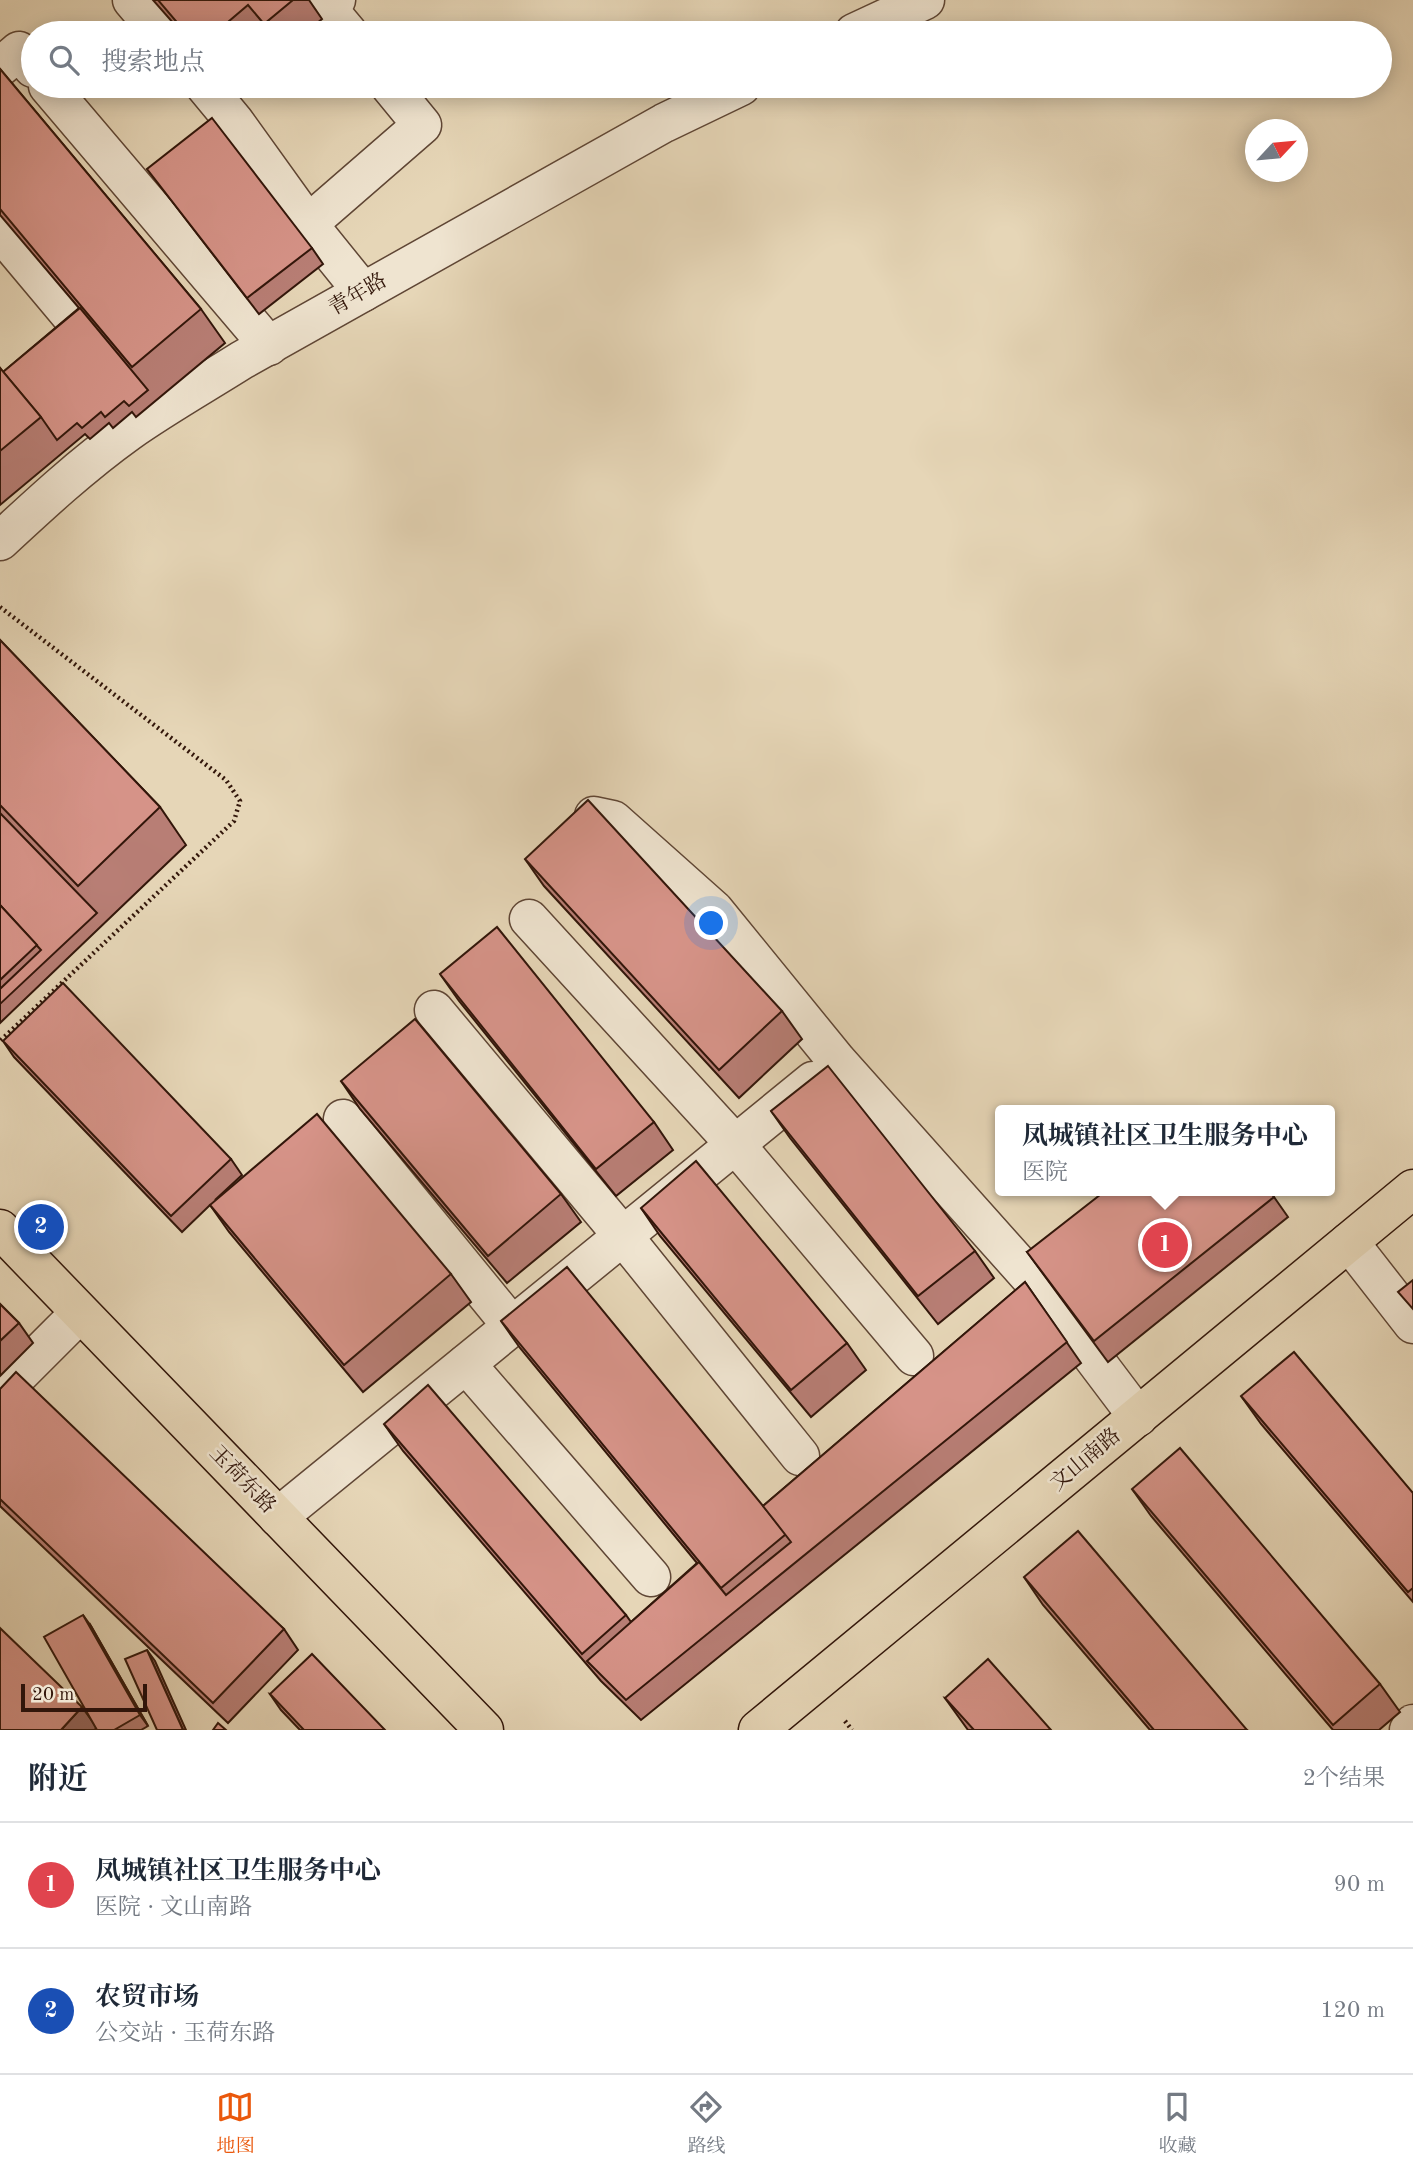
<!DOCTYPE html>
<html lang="zh">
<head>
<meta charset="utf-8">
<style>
	:root { --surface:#fff; --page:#f6f6f7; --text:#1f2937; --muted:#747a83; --line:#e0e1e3; --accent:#ea580c }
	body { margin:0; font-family:"Old Standard TT","Noto Serif SC",serif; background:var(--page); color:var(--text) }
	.compass { position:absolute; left:1245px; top:119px; width:63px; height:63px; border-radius:50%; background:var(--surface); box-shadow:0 4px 18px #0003; rotate:64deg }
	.scale { position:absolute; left:21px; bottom:18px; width:126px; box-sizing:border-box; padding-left:7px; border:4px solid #32160a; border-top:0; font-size:19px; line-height:24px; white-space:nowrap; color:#32160a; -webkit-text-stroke:5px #efe4d0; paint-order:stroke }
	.you { position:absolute; left:712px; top:924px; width:24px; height:24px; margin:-18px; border:5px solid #fff; border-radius:50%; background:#1a73e8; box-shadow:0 0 0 10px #1a73e833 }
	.badge { display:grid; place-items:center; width:46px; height:46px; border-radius:50%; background:var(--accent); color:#fff; font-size:23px; font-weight:700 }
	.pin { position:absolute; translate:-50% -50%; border:4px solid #fff; box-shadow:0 2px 7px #0006 }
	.popup { position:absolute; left:995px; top:1105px; width:340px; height:91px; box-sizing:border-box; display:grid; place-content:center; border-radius:7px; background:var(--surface); filter:drop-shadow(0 2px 5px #0005); font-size:23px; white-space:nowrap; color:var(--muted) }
	.popup b { font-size:26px; color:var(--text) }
	.popup::after { content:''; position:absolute; left:50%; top:100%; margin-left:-14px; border:14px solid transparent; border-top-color:var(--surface) }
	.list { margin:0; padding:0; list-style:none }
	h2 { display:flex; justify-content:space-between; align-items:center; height:91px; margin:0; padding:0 28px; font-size:30px }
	h2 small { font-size:23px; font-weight:400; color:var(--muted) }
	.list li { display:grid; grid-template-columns:46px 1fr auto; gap:21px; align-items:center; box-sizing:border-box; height:126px; padding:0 28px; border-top:2px solid var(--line) }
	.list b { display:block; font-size:26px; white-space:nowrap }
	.list p { margin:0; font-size:23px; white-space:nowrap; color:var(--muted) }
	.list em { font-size:23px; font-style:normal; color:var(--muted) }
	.icon { flex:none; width:38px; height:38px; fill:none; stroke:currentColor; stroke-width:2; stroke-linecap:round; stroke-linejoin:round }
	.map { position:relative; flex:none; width:1413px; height:1730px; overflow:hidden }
	.search { position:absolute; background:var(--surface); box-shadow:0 4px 18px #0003; left:21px; right:21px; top:21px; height:77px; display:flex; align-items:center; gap:18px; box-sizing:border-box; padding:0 24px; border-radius:38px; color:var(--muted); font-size:26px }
	.sheet { height:343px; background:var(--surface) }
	nav { display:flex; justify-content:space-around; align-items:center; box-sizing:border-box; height:98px; border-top:2px solid var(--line); background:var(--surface); font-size:19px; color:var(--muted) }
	nav a { display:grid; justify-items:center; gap:4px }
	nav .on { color:var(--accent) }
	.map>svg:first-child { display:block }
</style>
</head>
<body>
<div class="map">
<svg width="1413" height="1730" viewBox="0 0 1413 1730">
	<rect width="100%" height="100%" fill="#e6d6b7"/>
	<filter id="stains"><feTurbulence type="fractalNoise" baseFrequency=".00286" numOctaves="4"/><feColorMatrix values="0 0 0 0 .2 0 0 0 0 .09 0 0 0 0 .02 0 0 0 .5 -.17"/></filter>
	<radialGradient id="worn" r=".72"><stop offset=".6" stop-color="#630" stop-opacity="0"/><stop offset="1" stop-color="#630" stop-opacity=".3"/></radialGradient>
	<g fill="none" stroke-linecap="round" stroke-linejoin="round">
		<g stroke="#5f4635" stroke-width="41">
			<g id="minor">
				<polyline points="132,0 160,33"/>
				<polyline points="336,0 327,8 348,33"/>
				<polyline points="854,33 925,0"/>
				<polyline points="0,67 19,51 33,68"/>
				<polyline points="48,86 269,346"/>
				<polyline points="205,86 234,121 308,224 363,292"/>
				<polyline points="308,224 422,125 390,86"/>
				<polyline points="0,231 73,318"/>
				<path d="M0 541C41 503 82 465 128 432 165 406 204 384 242 360L664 123 741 86"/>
				<polyline points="594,816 613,820 714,910 837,1061 1046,1295 1138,1417"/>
				<polyline points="529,919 735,1144 914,1356"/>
				<polyline points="434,1010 623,1236 800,1456"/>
				<polyline points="343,1119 512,1326"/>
				<polyline points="1349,1242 1413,1324"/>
				<polyline points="466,1364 651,1577"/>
				<polyline points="0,1393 80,1313"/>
				<polyline points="278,1517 813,1081"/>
				<polyline points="1409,1730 1413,1724"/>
			</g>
		</g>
		<g stroke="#32160a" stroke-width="41">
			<g id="major">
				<polyline points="0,1229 484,1730"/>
				<polyline points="758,1730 1413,1189"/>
			</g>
		</g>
		<g stroke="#32160a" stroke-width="4.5" stroke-dasharray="2 3.5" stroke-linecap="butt">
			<polyline points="0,607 226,780 240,801 234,821 0,1041"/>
			<polyline points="845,1721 852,1730"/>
		</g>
		<use href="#minor" stroke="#efe4d0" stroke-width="38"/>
		<use href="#major" stroke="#e6d6b7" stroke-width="38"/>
	</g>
	<g fill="#b87e75" stroke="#32160a" stroke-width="2">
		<polygon points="153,0 309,0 322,19 305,33 182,33"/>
		<polygon points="0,69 201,309 225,343 136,417 132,412 113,428 109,423 90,439 85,434 0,505 0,368 3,372 79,308 0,215"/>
		<polygon points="147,169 312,248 323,264 259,314"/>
		<polygon points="0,640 160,807 186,845 0,1023"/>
		<polygon points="525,859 782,1011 802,1039 739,1098 544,886"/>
		<polygon points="440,974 654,1122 673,1150 616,1196 459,1001"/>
		<polygon points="3,1041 231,1159 242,1175 216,1199 451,1274 471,1302 363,1392 229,1232 210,1205 182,1232 14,1057"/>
		<polygon points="341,1081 561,1194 581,1222 507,1283 360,1109"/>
		<polygon points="771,1111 975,1251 994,1278 938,1324 790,1138"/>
		<polygon points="1274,1197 1288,1217 1108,1362 1027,1252"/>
		<polygon points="641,1208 847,1343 866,1370 811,1417 660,1236"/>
		<polygon points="1025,1282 1081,1363 641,1720 601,1681 403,1451 384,1424 626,1615 631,1622 697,1563 520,1348 501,1321 763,1506"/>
		<polygon points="0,1304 19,1323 33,1343 0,1376"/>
		<polygon points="0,1389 284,1629 298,1650 228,1723 0,1506"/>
		<polygon points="1241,1396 1413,1493 1413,1602 1261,1424"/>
		<polygon points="1132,1489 1380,1684 1400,1712 1379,1730 1333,1730 1151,1516"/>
		<polygon points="1024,1577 1247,1730 1150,1730 1043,1605"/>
		<polygon points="91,1626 148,1726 141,1730 97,1730 96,1728 94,1730 0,1730 92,1721"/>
		<polygon points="270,1694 385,1730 300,1730 281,1710"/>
		<polygon points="945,1698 1051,1730 968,1730"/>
	</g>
	<g fill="#96675f" stroke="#32160a" stroke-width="2">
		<polygon points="83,1615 91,1626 148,1726 140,1715"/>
		<polygon points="147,1650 155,1661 186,1730 183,1730"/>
		<polygon points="82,1707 97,1728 94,1730 61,1730"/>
	</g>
	<g fill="#d69388" stroke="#32160a" stroke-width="2">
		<polygon points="158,0 293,0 264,24 248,5 215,33 186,33"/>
		<polygon points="0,69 201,309 132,367 0,209"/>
		<polygon points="212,118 312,248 247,298 147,169"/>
		<polygon points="80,308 148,390 129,406 124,401 105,417 101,412 82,428 77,423 57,440 41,417 3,372"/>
		<polygon points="0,368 41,417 0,451"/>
		<polygon points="0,640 160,807 78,886 0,805"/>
		<polygon points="588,800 782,1011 719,1070 525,859"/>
		<polygon points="0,813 97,913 0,1004 0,989 41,950 0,905"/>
		<polygon points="0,905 37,945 0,980"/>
		<polygon points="497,927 654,1122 596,1169 440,974"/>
		<polygon points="63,983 231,1159 171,1216 3,1041"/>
		<polygon points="415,1019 561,1194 488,1256 341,1081"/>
		<polygon points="828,1066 975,1251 918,1296 771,1111"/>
		<polygon points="317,1114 451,1274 344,1365 210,1205"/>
		<polygon points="696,1161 847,1343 791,1390 641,1208"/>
		<polygon points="1105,1191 1269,1191 1274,1197 1094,1341 1027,1252"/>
		<polygon points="567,1267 786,1534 721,1588 501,1321"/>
		<polygon points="1413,1280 1413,1309 1398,1292"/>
		<polygon points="1025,1282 1067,1342 626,1700 587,1661 699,1562 726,1595 791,1542 763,1506"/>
		<polygon points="0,1304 19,1323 0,1341"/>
		<polygon points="1294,1352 1413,1493 1413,1588 1408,1592 1241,1396"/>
		<polygon points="16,1372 284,1629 213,1703 0,1499 0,1389"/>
		<polygon points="428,1385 626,1615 582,1654 384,1424"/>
		<polygon points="1180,1448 1380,1684 1333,1725 1132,1489"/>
		<polygon points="1078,1531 1247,1730 1154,1730 1024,1577"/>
		<polygon points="83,1615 140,1715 114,1730 97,1730 44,1637"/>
		<polygon points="0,1628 82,1707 61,1730 0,1730"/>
		<polygon points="147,1650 183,1730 157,1730 125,1659"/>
		<polygon points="312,1654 385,1730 304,1730 270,1694"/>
		<polygon points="988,1659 1051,1730 974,1730 945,1698"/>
		<polygon points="218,1723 226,1730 213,1730"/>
	</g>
	<g text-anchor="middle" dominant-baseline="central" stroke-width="5" stroke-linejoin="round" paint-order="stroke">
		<g font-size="21" fill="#32160a" stroke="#efe4d0">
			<text transform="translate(358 295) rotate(-30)">青年路</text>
			<text transform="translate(1086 1460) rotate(-40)">文山南路</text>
			<text transform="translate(242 1480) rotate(46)">玉荷东路</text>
		</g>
	</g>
	<rect width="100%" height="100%" filter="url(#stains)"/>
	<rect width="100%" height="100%" fill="url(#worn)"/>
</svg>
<svg class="compass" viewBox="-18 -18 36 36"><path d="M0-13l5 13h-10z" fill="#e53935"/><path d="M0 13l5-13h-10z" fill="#747a83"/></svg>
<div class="scale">20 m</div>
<div class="you"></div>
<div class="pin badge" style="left:1165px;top:1245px;background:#e0444e">1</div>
<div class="popup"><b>凤城镇社区卫生服务中心</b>医院</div>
<div class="pin badge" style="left:41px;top:1227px;background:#1a4fb4">2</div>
<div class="search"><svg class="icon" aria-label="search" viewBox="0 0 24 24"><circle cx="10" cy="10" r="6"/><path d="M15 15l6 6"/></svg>搜索地点</div>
</div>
<section class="sheet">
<h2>附近<small>2个结果</small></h2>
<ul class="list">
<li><span class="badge" style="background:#e0444e">1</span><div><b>凤城镇社区卫生服务中心</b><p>医院 · 文山南路</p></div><em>90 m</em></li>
<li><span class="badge" style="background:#1a4fb4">2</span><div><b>农贸市场</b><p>公交站 · 玉荷东路</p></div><em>120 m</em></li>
</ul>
</section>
<nav>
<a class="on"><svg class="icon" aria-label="map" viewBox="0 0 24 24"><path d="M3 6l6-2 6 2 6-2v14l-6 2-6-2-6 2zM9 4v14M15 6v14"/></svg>地图</a>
<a><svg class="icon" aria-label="directions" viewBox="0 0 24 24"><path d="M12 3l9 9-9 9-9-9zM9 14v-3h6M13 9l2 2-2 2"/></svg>路线</a>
<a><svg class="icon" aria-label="saved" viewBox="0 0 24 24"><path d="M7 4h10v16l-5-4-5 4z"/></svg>收藏</a>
</nav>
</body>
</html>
